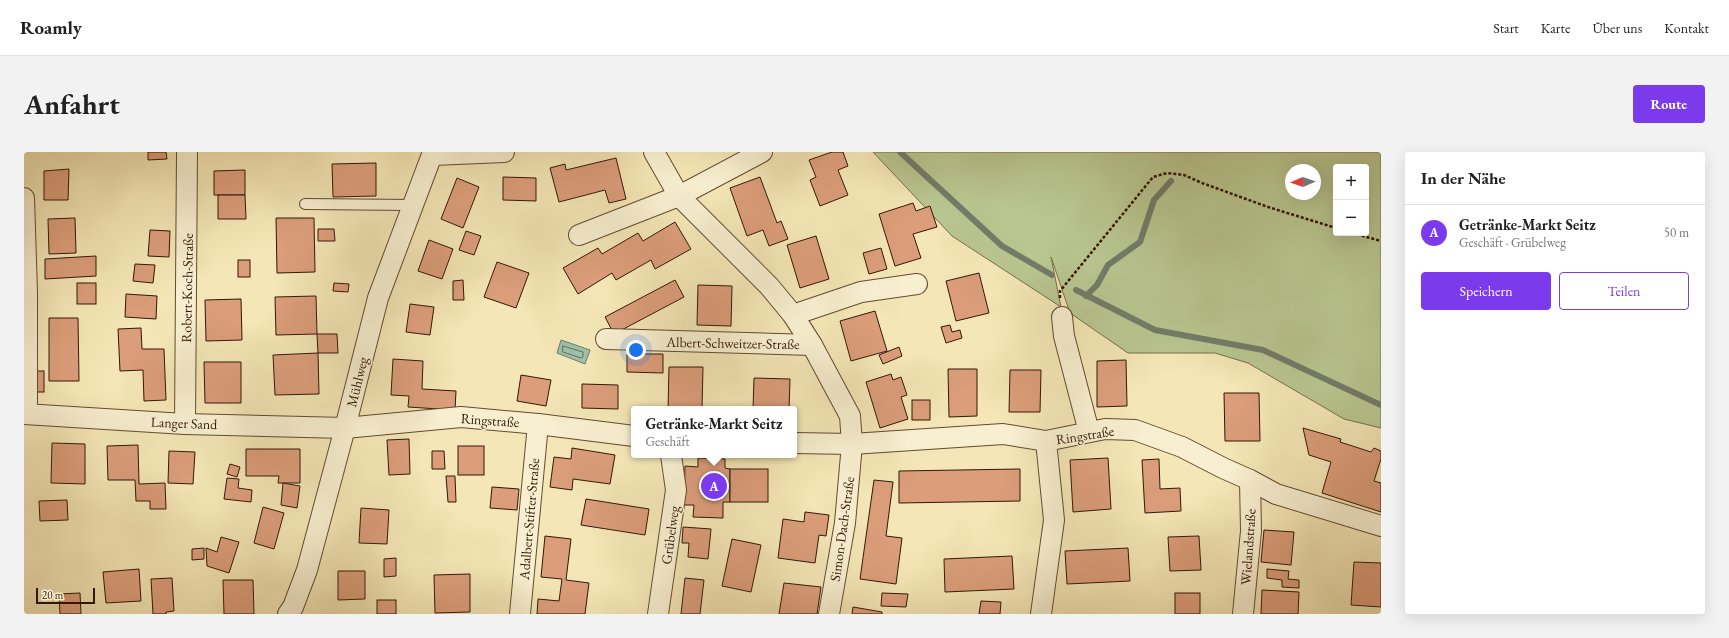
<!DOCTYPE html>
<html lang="de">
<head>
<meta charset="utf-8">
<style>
	:root { --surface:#fff; --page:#f2f2f2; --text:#222; --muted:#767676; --line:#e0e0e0; --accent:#7c3aed }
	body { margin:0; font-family:"EB Garamond",serif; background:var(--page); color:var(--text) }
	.controls { position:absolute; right:12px; top:12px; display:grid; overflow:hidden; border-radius:4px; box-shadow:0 4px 16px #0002 }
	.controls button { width:36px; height:36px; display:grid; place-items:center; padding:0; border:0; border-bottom:1px solid var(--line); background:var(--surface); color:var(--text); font:20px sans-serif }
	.compass { position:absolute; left:1261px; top:12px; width:36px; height:36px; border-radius:50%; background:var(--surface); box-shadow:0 4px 16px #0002; rotate:268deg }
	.scale { position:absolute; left:12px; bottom:10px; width:59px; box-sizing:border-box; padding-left:4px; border:2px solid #321706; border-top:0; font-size:11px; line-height:14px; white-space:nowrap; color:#321706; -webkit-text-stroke:3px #f8efd0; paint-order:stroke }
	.you { position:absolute; left:612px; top:198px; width:14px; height:14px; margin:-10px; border:3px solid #fff; border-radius:50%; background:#1a73e8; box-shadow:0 0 0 6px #1a73e833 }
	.badge { display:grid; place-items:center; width:26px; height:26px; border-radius:50%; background:var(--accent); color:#fff; font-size:13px; font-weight:700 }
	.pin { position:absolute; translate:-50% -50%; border:2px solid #fff; box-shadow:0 1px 4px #0006 }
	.popup { position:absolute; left:607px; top:254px; width:166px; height:52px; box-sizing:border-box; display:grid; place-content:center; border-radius:4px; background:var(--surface); filter:drop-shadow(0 1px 3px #0005); font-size:13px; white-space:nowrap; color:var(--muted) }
	.popup b { font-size:15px; color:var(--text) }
	.popup::after { content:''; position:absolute; left:50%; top:100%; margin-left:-8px; border:8px solid transparent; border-top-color:var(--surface) }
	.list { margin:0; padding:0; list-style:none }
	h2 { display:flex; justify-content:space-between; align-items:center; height:52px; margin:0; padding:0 16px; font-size:17px }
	h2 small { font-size:13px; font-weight:400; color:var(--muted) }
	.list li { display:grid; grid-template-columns:26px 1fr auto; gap:12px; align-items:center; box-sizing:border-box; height:56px; padding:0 16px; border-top:1px solid var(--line) }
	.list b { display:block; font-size:15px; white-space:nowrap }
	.list p { margin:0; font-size:13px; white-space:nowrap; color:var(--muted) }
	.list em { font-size:13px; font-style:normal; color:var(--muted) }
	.actions { display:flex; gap:8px; padding:12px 16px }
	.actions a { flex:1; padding:9px 0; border:1px solid var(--accent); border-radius:4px; text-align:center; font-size:14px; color:var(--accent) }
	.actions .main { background:var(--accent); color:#fff }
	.map { position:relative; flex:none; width:1357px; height:462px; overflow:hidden; border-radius:4px }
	header { display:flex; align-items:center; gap:24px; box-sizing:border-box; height:56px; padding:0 20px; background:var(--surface); border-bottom:1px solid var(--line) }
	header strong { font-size:19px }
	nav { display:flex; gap:22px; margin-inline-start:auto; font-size:14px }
	.intro { display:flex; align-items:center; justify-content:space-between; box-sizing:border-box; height:96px; padding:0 24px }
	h1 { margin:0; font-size:28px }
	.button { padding:10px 18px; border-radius:4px; background:var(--accent); color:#fff; font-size:14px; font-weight:700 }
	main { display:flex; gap:24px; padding:0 24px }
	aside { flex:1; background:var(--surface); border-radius:4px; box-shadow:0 4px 16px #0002 }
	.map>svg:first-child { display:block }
</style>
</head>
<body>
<header>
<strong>Roamly</strong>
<nav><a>Start</a><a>Karte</a><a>Über uns</a><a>Kontakt</a></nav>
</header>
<div class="intro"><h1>Anfahrt</h1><a class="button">Route</a></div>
<main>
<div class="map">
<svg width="1357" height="462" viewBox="0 0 1357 462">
	<rect width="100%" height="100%" fill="#f4e6b6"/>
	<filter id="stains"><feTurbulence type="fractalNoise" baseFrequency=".005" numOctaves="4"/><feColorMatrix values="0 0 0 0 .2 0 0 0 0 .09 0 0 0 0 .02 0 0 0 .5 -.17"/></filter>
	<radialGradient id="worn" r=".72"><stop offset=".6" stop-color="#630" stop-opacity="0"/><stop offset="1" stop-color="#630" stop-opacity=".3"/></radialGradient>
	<path fill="#b9c690" stroke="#766e4b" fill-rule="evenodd" d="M849 0H1357V276L1320 267 1224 211 1191 201H1104L1046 161 1027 105 1037 155 928 84ZM1312 15H1342V81H1312ZM1267 18H1291V42H1267Z"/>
	<polygon fill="#9cc0aa" stroke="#727c68" points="537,188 566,198 561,212 533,201"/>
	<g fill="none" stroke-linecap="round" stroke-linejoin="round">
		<polygon stroke="#676c58" stroke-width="1" points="539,194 559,200 559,205 557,206 539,200"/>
		<g stroke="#727c68" stroke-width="6">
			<polyline points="876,0 978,94 1028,123"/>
			<polyline points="1052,138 1131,178 1239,198 1357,253"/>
			<polyline points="1062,144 1073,133 1084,113 1116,90 1130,48 1147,29"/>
		</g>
	</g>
	<g fill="#db9d7a" stroke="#321706">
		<polygon points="124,0 142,0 143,7 124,8"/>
		<polygon points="808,0 819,0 824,14 814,18 824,43 796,54 786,28 792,25 785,8"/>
		<polygon points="592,6 602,47 585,51 581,38 535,50 526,16 541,12 542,18"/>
		<polygon points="352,11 352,44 309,45 308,12"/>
		<polygon points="45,17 44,48 20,48 20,19"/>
		<polygon points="221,18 221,43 190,43 190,19"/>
		<polygon points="479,25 512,26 512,49 479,48"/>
		<polygon points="736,25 753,71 757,69 764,87 745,94 739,78 723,84 706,36"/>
		<polygon points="433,26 455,35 439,76 417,67"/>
		<polygon points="194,43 221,43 222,67 194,67"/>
		<polygon points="889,51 892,59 906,54 913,75 889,82 897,106 871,114 855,62"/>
		<polygon points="51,66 52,101 25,102 24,67"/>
		<polygon points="252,66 290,66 291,120 253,121"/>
		<polygon points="651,70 667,97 631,117 627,108 592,128 588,121 554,142 539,116 574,96 578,102 614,81 619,89"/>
		<polygon points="294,77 310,77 311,89 294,89"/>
		<polygon points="126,78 146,79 145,105 124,104"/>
		<polygon points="442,79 457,84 450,103 435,98"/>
		<polygon points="792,84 805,127 776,136 763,93"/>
		<polygon points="405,88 429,97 418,127 394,119"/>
		<polygon points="857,96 863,117 845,122 839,101"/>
		<polygon points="72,104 72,124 21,127 21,107"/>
		<rect x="214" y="108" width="12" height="17"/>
		<polygon points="473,110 505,121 492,156 460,145"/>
		<polygon points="111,112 131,113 129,131 109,129"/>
		<polygon points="955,121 965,161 932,169 922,129"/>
		<polygon points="439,128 440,148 429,148 429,129"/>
		<polygon points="651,128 660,145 590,182 581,165"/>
		<rect x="53" y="131" width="19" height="21"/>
		<polygon points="310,131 325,132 324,140 309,139"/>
		<polygon points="674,133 708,134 707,174 673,173"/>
		<polygon points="102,142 133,144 132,167 101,165"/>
		<polygon points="292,144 293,182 252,183 251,145"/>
		<polygon points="217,147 218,188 182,189 181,148"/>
		<polygon points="386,152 410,155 406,183 382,180"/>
		<polygon points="851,159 863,199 827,209 816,169"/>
		<polygon points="25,166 54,166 55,229 25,229"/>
		<polygon points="926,173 928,180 936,178 938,186 922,191 917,175"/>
		<polygon points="117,176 118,197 140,197 142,248 120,249 119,218 96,219 94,177"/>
		<polygon points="293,182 313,182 314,201 294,201"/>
		<polygon points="875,195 878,204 859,212 855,203"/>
		<polygon points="294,201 295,242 251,243 249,203"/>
		<polygon points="603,202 639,202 639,221 603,220"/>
		<polygon points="369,207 399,209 398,237 432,239 431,258 384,255 385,244 367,243"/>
		<polygon points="1102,208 1103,254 1073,255 1073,209"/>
		<polygon points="180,210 217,210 217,251 181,251"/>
		<polygon points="645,215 679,215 678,257 644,257"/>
		<polygon points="924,217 953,217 953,264 925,265"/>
		<polygon points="986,218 1017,218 1016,260 985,260"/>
		<rect x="11" y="219" width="9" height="21"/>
		<polygon points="867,222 869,228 877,225 883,243 877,245 884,267 856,276 842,230"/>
		<polygon points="497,223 527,228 522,254 493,249"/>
		<polygon points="730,226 766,227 765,257 729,257"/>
		<polygon points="558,232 594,233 594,257 558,256"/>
		<polygon points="1200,241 1235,241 1236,289 1201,289"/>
		<rect x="888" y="248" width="18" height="20"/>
		<polygon points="1279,276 1317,287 1316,290 1347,300 1350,296 1357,299 1357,307 1350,329 1357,331 1357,360 1298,341 1307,310 1285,303"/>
		<polygon points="385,287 386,322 365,323 363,288"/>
		<polygon points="28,291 61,292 61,332 27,331"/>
		<polygon points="114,293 115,332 141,331 142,357 126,357 126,349 112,349 111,328 84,328 83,294"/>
		<rect x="434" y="294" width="26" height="29"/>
		<polygon points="548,296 591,303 586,332 549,327 548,338 526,335 530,305 547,307"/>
		<polygon points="222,297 276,297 276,331 254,331 255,324 222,324"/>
		<polygon points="145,299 171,300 169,332 144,331"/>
		<polygon points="408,299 420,299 421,317 408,317"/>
		<polygon points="674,306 701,307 701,316 706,317 706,350 699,350 699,366 669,365 670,353 660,353 661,314 674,315"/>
		<polygon points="1084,306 1087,357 1049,360 1046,308"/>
		<polygon points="1135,307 1136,337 1156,336 1157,359 1121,361 1118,308"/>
		<polygon points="206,312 216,315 213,325 203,322"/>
		<rect x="706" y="317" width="38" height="33"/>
		<polygon points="996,317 996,349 875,351 875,319"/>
		<polygon points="422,324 431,324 432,350 424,350"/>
		<polygon points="203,326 215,327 214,336 228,338 227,350 200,347"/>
		<polygon points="850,328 869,330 862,384 878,386 872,432 836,427"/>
		<polygon points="259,331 276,334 273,356 257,353"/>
		<polygon points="468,335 495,337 493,358 466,356"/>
		<polygon points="562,347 625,357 621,383 557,373"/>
		<polygon points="43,348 44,368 16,369 15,349"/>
		<polygon points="239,355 260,361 250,397 230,391"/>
		<polygon points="337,356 365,358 363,392 335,391"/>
		<polygon points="781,360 805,363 802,384 795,383 791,411 754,406 759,367 780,370"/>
		<polygon points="659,375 687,377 684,407 664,405 665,391 658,391"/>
		<polygon points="1240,378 1270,380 1267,413 1237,410"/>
		<polygon points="521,384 547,387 542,428 565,431 561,462 513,462 514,447 535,449 538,427 517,425"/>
		<polygon points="1175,384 1177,418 1146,419 1144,385"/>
		<polygon points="197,385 215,390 205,421 183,414 182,396 193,400"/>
		<polygon points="708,387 737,393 727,440 698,434"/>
		<polygon points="180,396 180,407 168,408 168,397"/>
		<polygon points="1104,396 1106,429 1043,432 1041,399"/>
		<polygon points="988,404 990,437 921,440 920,407"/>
		<polygon points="372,406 372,424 360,425 360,407"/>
		<polygon points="1330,410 1357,411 1357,455 1327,453"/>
		<polygon points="115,417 117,449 82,451 79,420"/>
		<polygon points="1243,417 1265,419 1264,427 1275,428 1275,436 1258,435 1258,428 1243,426"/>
		<polygon points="314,419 341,419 341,447 314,448"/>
		<polygon points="446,422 446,460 411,461 410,423"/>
		<polygon points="148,426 150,459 142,460 142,462 129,462 127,427"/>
		<polygon points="661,426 680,428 676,462 657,462"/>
		<polygon points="199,428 229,428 230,462 200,462"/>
		<polygon points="760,431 797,435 793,462 755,462"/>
		<polygon points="1238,438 1275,440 1274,462 1237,462"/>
		<polygon points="56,441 57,462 36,462 35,442"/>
		<polygon points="858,441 884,442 882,455 857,454"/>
		<rect x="1151" y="441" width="25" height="21"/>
		<rect x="353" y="448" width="19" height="14"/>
		<polygon points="957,449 977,450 976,462 955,462"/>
		<polygon points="829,455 858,460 858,462 828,462"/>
	</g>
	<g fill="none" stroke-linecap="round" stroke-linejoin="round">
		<g stroke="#624b32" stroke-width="12">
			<polyline id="service" points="281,52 389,53"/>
		</g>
		<g stroke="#624b32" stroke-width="22">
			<g id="minor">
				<polyline points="630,0 655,44 745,134 769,163 788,193 826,264 828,292 821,371 805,462"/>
				<polyline points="409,3 480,0"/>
				<polyline points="0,46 3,141 3,262"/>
				<polyline points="555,83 655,44 738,0"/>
				<polyline points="769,163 837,140 893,132"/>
				<polyline points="1038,165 1040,184 1065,280"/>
				<polyline points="582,187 788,193"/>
				<polyline points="0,262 161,272 321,276 437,265 514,272 610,284"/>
				<polyline points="161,272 163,0"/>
				<polyline points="770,291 828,292 979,282 1022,289 1081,277 1111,278 1158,295 1199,316 1226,328 1252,342 1357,374"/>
				<polyline points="264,462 269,455 283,418 321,276 354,146 409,0"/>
				<polyline points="496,462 514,272"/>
				<polyline points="634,462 652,338 647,303"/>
				<polyline points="1017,462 1030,368 1022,289"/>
				<polyline points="1219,462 1227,379 1226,328"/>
			</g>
		</g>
		<g stroke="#321706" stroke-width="2.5" stroke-dasharray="3 2" stroke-linecap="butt">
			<polyline points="1328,81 1357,89"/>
			<polyline points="1036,146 1036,139 1129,25 1143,21 1160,23 1178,31 1244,55 1312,76"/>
		</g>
		<use href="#service" stroke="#f8efd0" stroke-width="10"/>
		<use href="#minor" stroke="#f8efd0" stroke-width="20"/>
	</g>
	<g text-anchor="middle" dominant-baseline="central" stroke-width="3" stroke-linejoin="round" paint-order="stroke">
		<g font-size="14" fill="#321706" stroke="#f8efd0">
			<text transform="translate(163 136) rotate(-89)">Robert-Koch-Straße</text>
			<text transform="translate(709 191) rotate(1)">Albert-Schweitzer-Straße</text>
			<text transform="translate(333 230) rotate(-76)">Mühlweg</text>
			<text transform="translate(466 268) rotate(4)">Ringstraße</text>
			<text transform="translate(160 271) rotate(2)">Langer Sand</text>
			<text transform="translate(1061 283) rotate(-9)">Ringstraße</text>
			<text transform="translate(505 367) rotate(-85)">Adalbert-Stifter-Straße</text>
			<text transform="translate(818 377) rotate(-82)">Simon-Dach-Straße</text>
			<text transform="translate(646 383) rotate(-82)">Grübelweg</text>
			<text transform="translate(1224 395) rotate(-86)">Wielandstraße</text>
		</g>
	</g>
	<rect width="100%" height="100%" filter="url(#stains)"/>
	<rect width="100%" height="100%" fill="url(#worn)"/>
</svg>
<div class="controls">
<button>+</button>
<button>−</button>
</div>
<svg class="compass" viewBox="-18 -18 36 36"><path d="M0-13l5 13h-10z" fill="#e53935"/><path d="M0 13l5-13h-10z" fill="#767676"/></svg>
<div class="scale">20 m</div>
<div class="you"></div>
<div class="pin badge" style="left:690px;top:334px">A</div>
<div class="popup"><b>Getränke-Markt Seitz</b>Geschäft</div>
</div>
<aside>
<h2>In der Nähe<small></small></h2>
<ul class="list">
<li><span class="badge">A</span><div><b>Getränke-Markt Seitz</b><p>Geschäft · Grübelweg</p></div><em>50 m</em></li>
</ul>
<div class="actions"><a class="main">Speichern</a><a>Teilen</a></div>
</aside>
</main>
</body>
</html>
